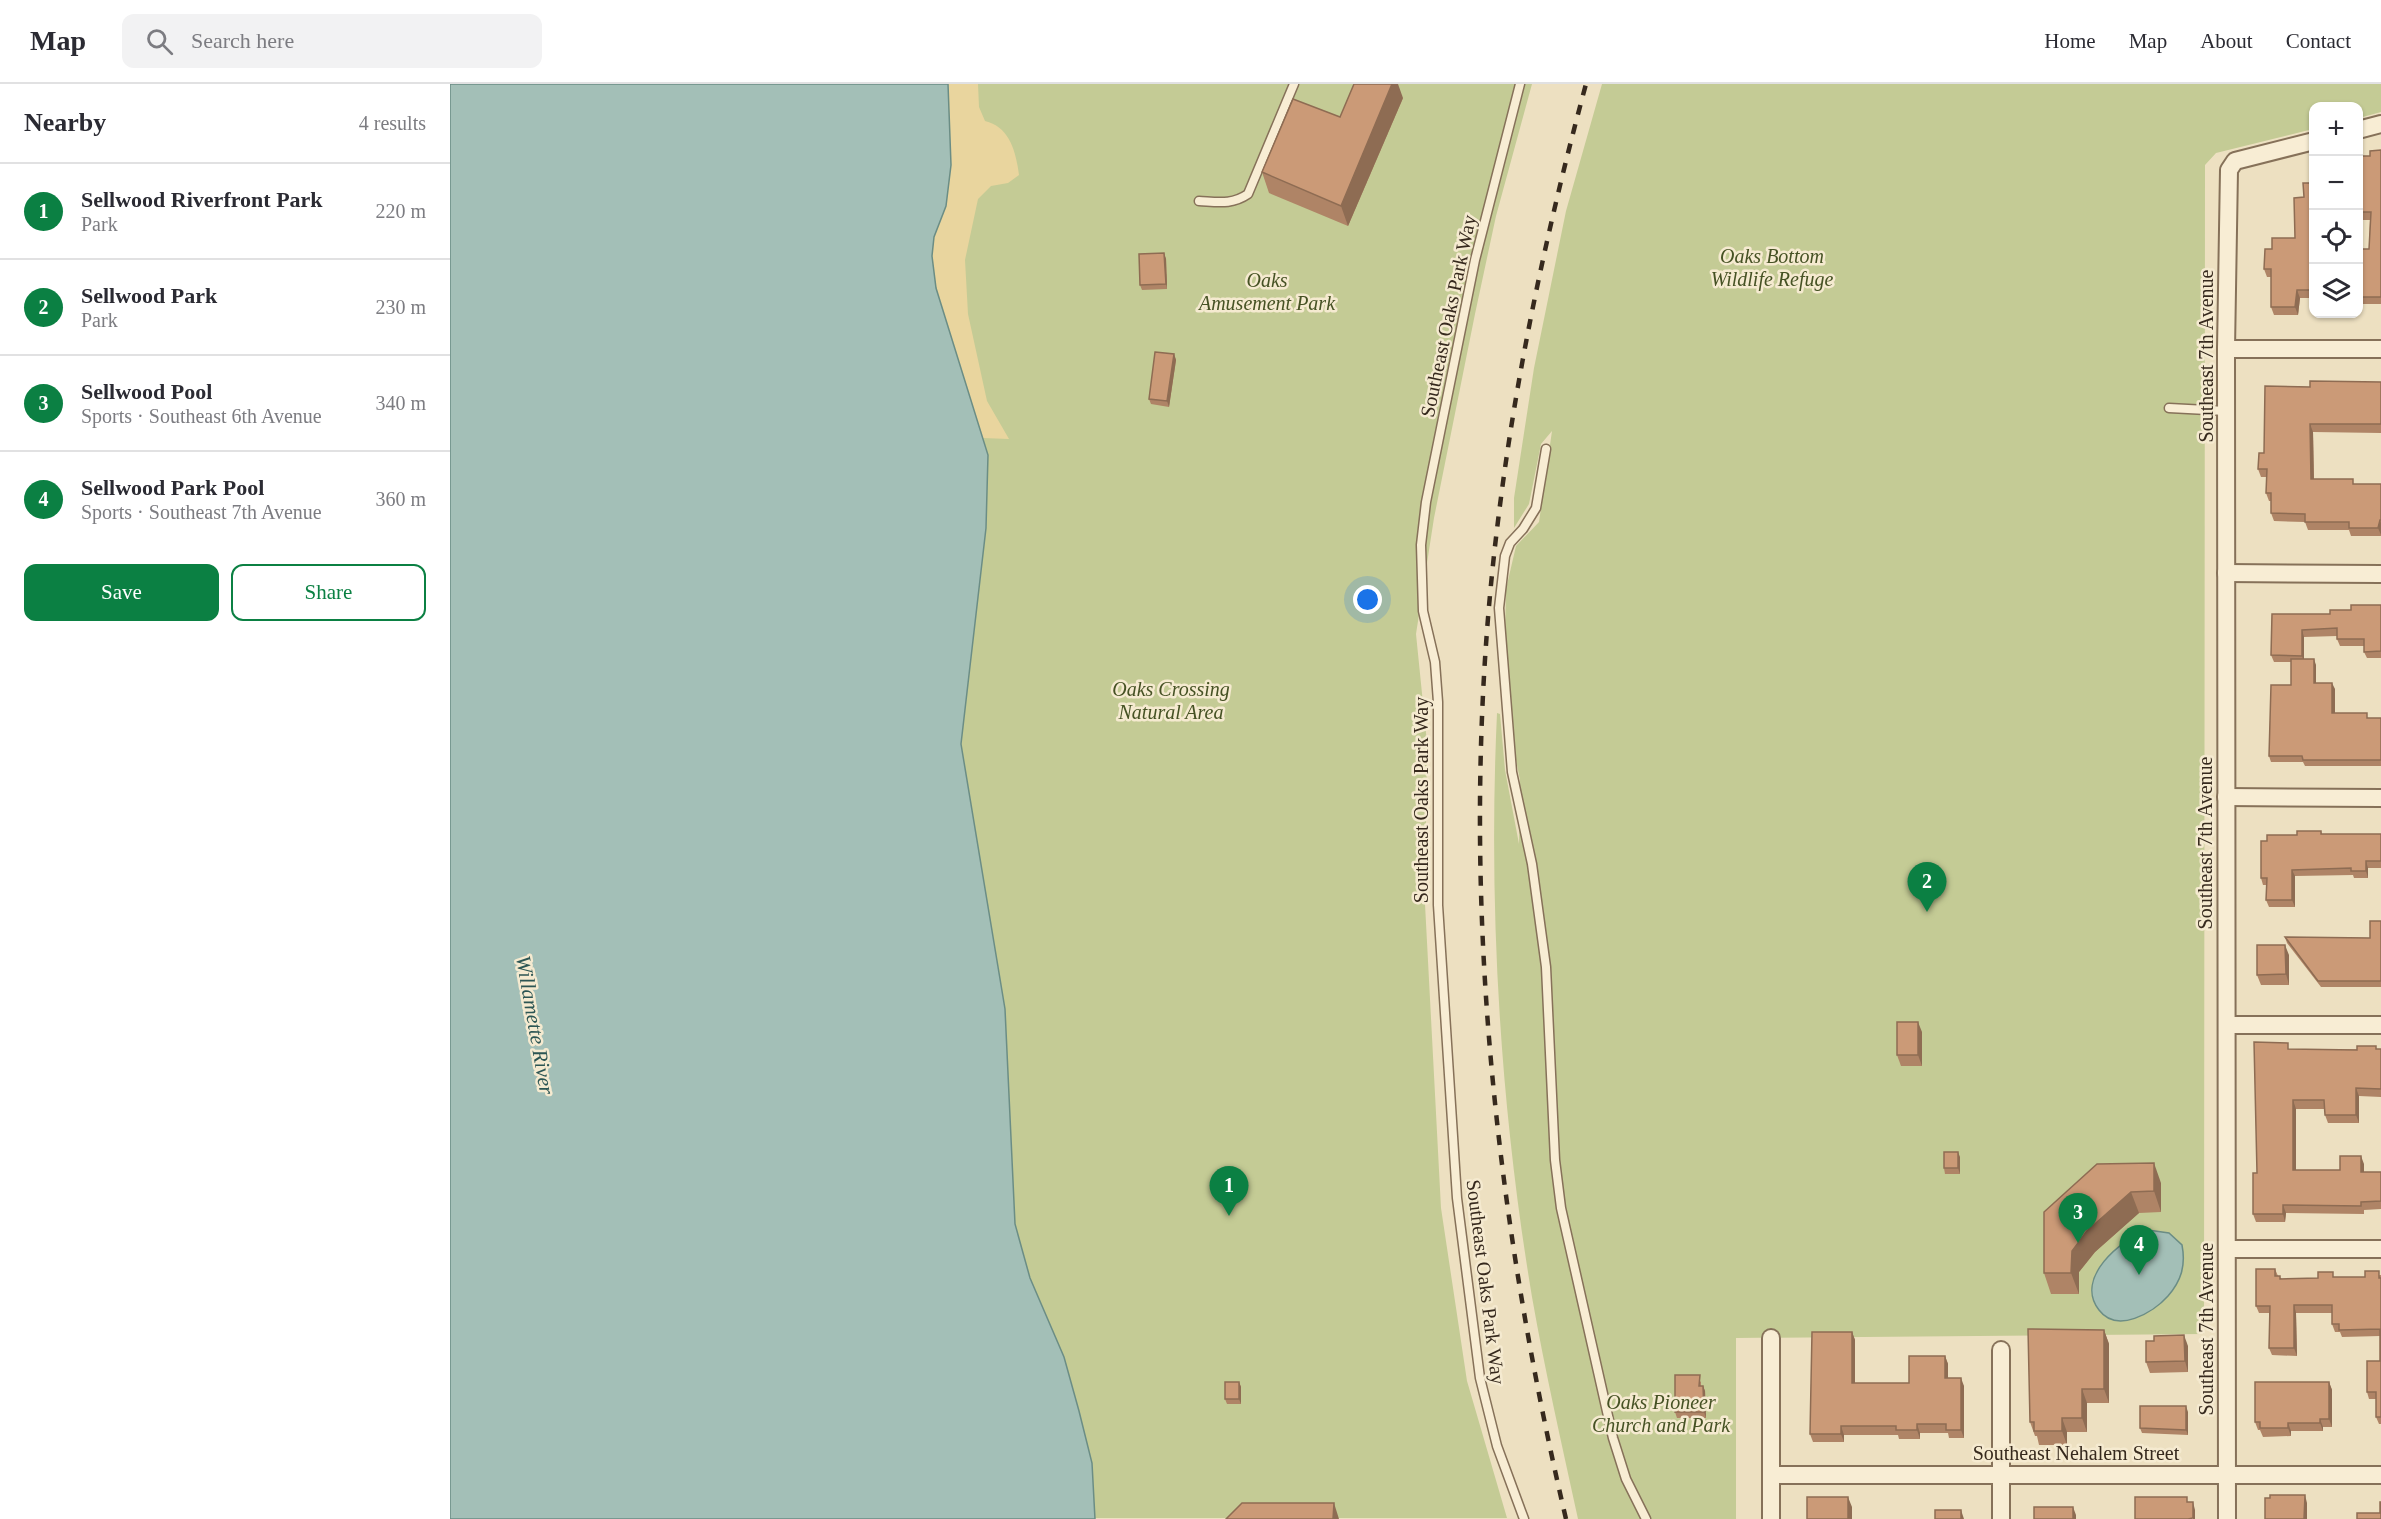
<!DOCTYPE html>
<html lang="en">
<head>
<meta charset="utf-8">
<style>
	:root { --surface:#fff; --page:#f2f2f3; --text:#2b2b33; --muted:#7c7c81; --line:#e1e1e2; --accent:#0b8043 }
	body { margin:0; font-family:"Times New Roman",serif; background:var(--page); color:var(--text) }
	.controls { position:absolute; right:18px; top:18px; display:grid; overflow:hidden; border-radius:12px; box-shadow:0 2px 4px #0004 }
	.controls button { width:54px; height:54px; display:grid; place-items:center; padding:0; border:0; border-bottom:2px solid var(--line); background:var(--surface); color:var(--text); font:30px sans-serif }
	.you { position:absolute; left:918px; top:516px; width:21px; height:21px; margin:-15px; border:4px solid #fff; border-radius:50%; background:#1a73e8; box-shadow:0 0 0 9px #1a73e833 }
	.badge { display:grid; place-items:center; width:39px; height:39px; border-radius:50%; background:var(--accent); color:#fff; font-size:20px; font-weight:700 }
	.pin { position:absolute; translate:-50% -50px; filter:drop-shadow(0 2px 3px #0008) }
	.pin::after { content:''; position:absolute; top:32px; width:21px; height:18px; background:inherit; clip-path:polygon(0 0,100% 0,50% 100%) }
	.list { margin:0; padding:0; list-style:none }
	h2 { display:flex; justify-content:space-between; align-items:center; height:78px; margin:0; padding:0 24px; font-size:26px }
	h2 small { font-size:20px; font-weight:400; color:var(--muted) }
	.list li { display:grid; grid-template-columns:39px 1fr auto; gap:18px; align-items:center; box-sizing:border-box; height:96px; padding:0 24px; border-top:2px solid var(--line) }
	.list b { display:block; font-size:22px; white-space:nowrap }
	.list p { margin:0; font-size:20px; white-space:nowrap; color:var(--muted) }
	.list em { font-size:20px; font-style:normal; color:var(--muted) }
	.actions { display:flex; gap:12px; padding:18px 24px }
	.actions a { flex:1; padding:14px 0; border:2px solid var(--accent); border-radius:12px; text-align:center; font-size:21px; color:var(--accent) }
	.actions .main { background:var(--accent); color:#fff }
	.icon { flex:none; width:33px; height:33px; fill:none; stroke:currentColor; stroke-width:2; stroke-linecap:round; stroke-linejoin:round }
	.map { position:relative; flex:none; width:1931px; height:1435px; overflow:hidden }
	header { display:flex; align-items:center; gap:36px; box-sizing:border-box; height:84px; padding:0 30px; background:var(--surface); border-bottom:2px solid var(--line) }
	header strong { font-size:28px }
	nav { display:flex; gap:33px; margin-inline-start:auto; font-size:21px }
	.search { width:420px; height:54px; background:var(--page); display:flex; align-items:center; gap:15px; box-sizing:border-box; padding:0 21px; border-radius:12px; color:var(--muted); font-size:22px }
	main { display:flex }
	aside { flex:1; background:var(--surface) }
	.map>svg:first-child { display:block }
</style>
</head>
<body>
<header>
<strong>Map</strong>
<div class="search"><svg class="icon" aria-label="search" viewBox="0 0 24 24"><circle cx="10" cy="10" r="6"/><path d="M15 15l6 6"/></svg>Search here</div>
<nav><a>Home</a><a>Map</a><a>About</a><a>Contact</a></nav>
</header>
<main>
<aside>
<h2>Nearby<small>4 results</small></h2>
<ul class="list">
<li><span class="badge">1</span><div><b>Sellwood Riverfront Park</b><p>Park</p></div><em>220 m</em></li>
<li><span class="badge">2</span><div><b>Sellwood Park</b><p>Park</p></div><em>230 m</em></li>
<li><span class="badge">3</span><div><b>Sellwood Pool</b><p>Sports · Southeast 6th Avenue</p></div><em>340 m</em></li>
<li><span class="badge">4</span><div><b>Sellwood Park Pool</b><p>Sports · Southeast 7th Avenue</p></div><em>360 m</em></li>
</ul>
<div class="actions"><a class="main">Save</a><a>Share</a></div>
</aside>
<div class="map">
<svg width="1931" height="1435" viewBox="0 0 1931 1435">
	<rect width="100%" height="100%" fill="#ede0c1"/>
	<g fill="#c4cb95">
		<polygon points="498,0 1082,0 1046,132 1025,230 984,434 966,550 977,659 975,820 991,1124 1017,1297 1057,1434 645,1434 642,1379 629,1327 614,1273 580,1194 565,1140 555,925 511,660 536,444 538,371 486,204 482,172"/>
		<path d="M1152 0H1931V28L1909 34 1908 22H1864L1863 45 1766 69 1755 81 1754 1250 1286 1254V1435H1128C1112 1361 1095 1287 1082 1213 1050 1021 1038 823 1047 629L1050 630 1055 686 1069 760 1070 696 1066 676 1055 552 1056 505 1066 462 1089 438 1102 347 1091 360 1079 420 1064 444V414L1084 284 1116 127Z"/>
	</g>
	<path fill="#e9d59e" d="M485 0H528L529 23 535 37C560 43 566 68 569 91L558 99 541 102 528 115 515 176 518 230 537 317 559 355 533 354 538 371 536 444 511 660 555 925 565 1140 580 1194 614 1273 642 1379 583 1240 461 614 481 214Z"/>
	<g fill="#a3bfb7" stroke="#6b8d85" stroke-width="1.5">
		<polygon points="0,0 498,0 501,81 496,122 484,153 482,172 486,204 538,371 536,444 511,660 555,925 565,1140 580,1194 614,1273 629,1327 642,1379 645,1435 0,1435"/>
		<path d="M1698 1146 1719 1149 1732 1161C1736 1182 1731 1197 1718 1212 1703 1229 1667 1250 1649 1226 1624 1194 1671 1155 1698 1146Z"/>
	</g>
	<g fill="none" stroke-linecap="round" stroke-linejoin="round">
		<g stroke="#867159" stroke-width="11">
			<g id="service">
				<polyline points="1070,0 1025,176 976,418 971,461 973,527 985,578 988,618 988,821 1007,1114 1030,1294 1047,1362 1074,1435"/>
				<path d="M749 117C768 118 782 121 798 110L844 0"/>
				<polyline points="1719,324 1776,327"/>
				<polyline points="1096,365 1086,424 1073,445 1060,459 1055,472 1049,524 1062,688 1082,780 1096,883 1105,1076 1111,1124 1163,1354 1176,1395 1196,1435"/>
			</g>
		</g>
		<g stroke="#867159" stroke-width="20">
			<g id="minor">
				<polyline points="1908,46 1931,40"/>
				<polyline points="1776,265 1931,265"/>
				<polyline points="1776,489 1931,490"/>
				<polyline points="1776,713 1931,714"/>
				<polyline points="1777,941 1931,941"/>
				<polyline points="1777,1165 1931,1165"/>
				<polyline points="1551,1266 1551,1435"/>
				<polyline points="1321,1391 1931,1391"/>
				<polyline points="1321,1435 1321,1254"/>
				<polyline points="1777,1435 1776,265 1779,86 1785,77 1864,57"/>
			</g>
		</g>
		<use href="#service" stroke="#f8edd4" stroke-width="8"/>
		<use href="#minor" stroke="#f8edd4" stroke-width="16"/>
		<path stroke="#36291d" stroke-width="4.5" stroke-dasharray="10 10" stroke-linecap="butt" d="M1116 1435C1039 1106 1006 765 1049 429 1067 284 1098 141 1136 0"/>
	</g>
	<g fill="#af8466">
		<polygon points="953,14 898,142 819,109 812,88"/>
		<polygon points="1931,66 1931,220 1908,220 1908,165 1919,165 1920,136 1908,136 1908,98 1912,98 1920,72"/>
		<polygon points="1863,99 1863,214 1850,214 1848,231 1824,231 1821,223 1821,193 1817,193 1814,185 1822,165 1845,154 1854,113"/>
		<polygon points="714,169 716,175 717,205 692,206 690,201"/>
		<polygon points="724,270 726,276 719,323 701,320 699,315"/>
		<polygon points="1931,298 1931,349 1863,348 1864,395 1905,400 1931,400 1931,452 1901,452 1899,446 1858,446 1855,438 1824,437 1821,429 1821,417 1819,417 1816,409 1817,393 1811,393 1808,385 1814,369 1860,303"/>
		<polygon points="1931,521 1931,574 1917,574 1914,568 1914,562 1890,562 1887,555 1887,552 1854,553 1854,575 1866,581 1866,599 1885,605 1885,629 1919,634 1931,634 1931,682 1855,682 1853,678 1821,678 1819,672 1841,601 1841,578 1824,578 1821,571 1822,530 1880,530"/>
		<polygon points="1871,747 1872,750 1931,750 1931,784 1918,784 1918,794 1904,794 1903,791 1845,792 1845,823 1819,823 1816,816 1816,801 1813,801 1811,794 1817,757"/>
		<polygon points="1931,837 1931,903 1871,903 1837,859 1835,853 1920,854"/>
		<polygon points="1839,871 1839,901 1811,901 1807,891"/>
		<polygon points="1472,948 1472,982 1451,982 1447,971"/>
		<polygon points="1840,965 1876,966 1931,965 1931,1013 1909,1012 1909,1039 1878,1039 1875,1031 1875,1025 1846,1025 1846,1086 1890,1086 1914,1080 1914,1088 1931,1088 1931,1125 1914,1126 1914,1130 1836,1129 1835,1138 1806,1138 1803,1130 1807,1089"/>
		<polygon points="1510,1073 1510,1090 1495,1090 1494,1084"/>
		<polygon points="1711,1099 1711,1128 1689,1129 1645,1168 1629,1188 1629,1210 1601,1210 1594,1189 1594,1128"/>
		<polygon points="1825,1185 1828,1192 1832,1195 1915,1193 1931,1191 1931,1340 1929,1340 1926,1333 1926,1315 1919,1315 1917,1308 1930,1277 1930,1252 1892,1253 1890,1248 1885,1248 1882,1240 1882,1229 1846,1229 1847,1272 1822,1271 1819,1264 1819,1229 1809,1229 1806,1222"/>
		<polygon points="1654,1246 1659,1260 1659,1319 1637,1319 1637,1348 1617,1348 1617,1361 1589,1361 1587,1352 1585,1352 1580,1338"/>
		<polygon points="1402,1248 1405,1256 1405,1299 1459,1299 1495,1272 1498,1280 1498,1294 1514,1302 1514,1354 1499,1354 1498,1349 1470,1349 1470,1355 1449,1355 1448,1351 1394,1351 1394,1358 1363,1358 1360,1350"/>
		<polygon points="1738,1262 1738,1288 1700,1289 1696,1278"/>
		<polygon points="1251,1297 1251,1302 1253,1302 1255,1307 1256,1334 1227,1334 1225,1328"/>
		<polygon points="789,1298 791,1303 791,1320 777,1320 775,1315"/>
		<polygon points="1879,1298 1882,1306 1882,1343 1873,1343 1873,1347 1841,1347 1841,1352 1813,1353 1810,1346 1808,1346 1805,1338"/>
		<polygon points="1738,1328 1738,1351 1692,1349 1690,1344"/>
	</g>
	<g fill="#8e6c53">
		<polygon points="942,0 948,0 953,14 898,142 891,122"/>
		<polygon points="714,169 716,175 717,205 716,200"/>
		<polygon points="1847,206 1850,214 1848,231 1845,223"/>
		<polygon points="724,270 726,276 719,323 717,317"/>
		<polygon points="1860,340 1863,348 1864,403 1861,395"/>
		<polygon points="1930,436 1931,439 1931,451 1928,444"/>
		<polygon points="1852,546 1854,553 1854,579 1852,572"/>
		<polygon points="1864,575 1866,581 1866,605 1864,599"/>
		<polygon points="1882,599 1885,605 1885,635 1882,629"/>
		<polygon points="1916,777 1918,784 1918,794 1916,787"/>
		<polygon points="1842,786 1845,792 1845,823 1842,816"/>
		<polygon points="1835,861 1839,871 1839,901 1836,890"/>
		<polygon points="1468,938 1472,948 1472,982 1468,971"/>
		<polygon points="1906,1004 1909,1012 1909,1039 1906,1031"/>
		<polygon points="1843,1016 1846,1025 1846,1094 1843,1086"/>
		<polygon points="1508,1068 1510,1073 1510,1090 1508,1084"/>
		<polygon points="1911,1072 1914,1080 1914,1096 1911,1088"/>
		<polygon points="1704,1079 1711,1099 1711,1128 1704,1107"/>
		<polygon points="1681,1108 1689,1129 1645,1168 1629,1188 1629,1210 1621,1189 1622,1167 1637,1147"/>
		<polygon points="1833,1121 1836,1129 1835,1138 1833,1130"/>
		<polygon points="1844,1221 1846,1229 1847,1272 1844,1264"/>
		<polygon points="1654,1246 1659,1260 1659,1319 1654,1305"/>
		<polygon points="1402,1248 1405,1256 1405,1308 1402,1299"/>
		<polygon points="1734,1251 1738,1262 1738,1288 1735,1277"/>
		<polygon points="1495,1272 1498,1280 1498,1302 1495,1294"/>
		<polygon points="1511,1294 1514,1302 1514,1354 1511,1346"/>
		<polygon points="789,1298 791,1303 791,1320 789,1315"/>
		<polygon points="1879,1298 1882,1306 1882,1343 1879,1335"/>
		<polygon points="1253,1302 1255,1307 1256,1334 1254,1328"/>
		<polygon points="1632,1305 1637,1319 1637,1348 1632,1334"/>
		<polygon points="1736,1322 1738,1328 1738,1351 1736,1346"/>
		<polygon points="1612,1334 1617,1348 1617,1361 1612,1347"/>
		<polygon points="1870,1335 1873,1343 1873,1347 1870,1339"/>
		<polygon points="1838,1339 1841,1347 1841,1352 1838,1344"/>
		<polygon points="1467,1340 1470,1349 1470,1355 1467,1346"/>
		<polygon points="1391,1342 1394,1351 1394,1358 1391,1350"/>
		<polygon points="1855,1411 1857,1419 1857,1435 1854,1435"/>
		<polygon points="1398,1413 1402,1423 1402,1435 1398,1435"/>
		<polygon points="1743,1418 1745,1426 1745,1435 1743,1435"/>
		<polygon points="884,1419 889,1435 883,1435"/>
		<polygon points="1623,1423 1626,1431 1626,1435 1623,1435"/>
		<polygon points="1511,1426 1514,1435 1511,1435"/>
	</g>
	<g fill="#cb9a77" stroke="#8e6c53" stroke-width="1.5">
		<polygon points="904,0 942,0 891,122 812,88 843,15 890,33"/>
		<polygon points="1931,66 1931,213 1908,213 1908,165 1919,165 1921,128 1908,128 1908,98 1912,98 1912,72 1920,72 1920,67"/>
		<polygon points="1853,99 1863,99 1863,206 1847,206 1845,223 1821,223 1821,185 1814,185 1815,165 1822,165 1822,154 1845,154 1844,114 1854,113"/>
		<polygon points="714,169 716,200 690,201 689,170"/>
		<polygon points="705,268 724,270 717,317 699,315"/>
		<polygon points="1860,297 1931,298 1931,340 1860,340 1861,395 1903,395 1903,400 1931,400 1931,436 1930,436 1928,444 1899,444 1899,438 1855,438 1855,430 1821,429 1821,409 1816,409 1817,385 1808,385 1809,369 1814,369 1815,302 1860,303"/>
		<polygon points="1901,521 1931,521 1931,567 1914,568 1914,555 1887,555 1887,544 1852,546 1852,572 1821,571 1822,530 1880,530 1880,526 1901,526"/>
		<polygon points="1841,575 1864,575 1864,599 1882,599 1882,629 1917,629 1917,634 1931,634 1931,676 1853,676 1852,672 1819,672 1821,601 1841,601"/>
		<polygon points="1847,747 1871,747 1871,750 1931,750 1931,777 1916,777 1916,787 1901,787 1901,784 1842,786 1842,816 1816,816 1817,794 1811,794 1811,757 1817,757 1817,751 1847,751"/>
		<polygon points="1920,837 1931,837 1931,897 1868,897 1835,853 1920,854"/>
		<polygon points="1807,861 1835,861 1836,890 1807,891"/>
		<rect x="1447" y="938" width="21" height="33"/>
		<polygon points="1804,958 1838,959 1838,965 1907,966 1907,962 1926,962 1926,965 1931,965 1931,1005 1906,1004 1906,1031 1875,1031 1874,1016 1843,1016 1843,1086 1890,1086 1890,1072 1911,1072 1911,1088 1931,1088 1931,1117 1911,1118 1911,1122 1833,1121 1833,1130 1803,1130 1803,1089 1807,1089"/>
		<rect x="1494" y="1068" width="14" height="16"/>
		<polygon points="1704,1079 1704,1107 1681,1108 1637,1147 1622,1167 1621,1189 1594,1189 1594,1128 1647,1080"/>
		<polygon points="1806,1185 1825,1185 1825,1192 1830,1192 1830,1195 1868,1194 1868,1188 1883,1188 1883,1193 1915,1193 1915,1187 1929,1187 1929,1194 1931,1194 1931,1333 1926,1333 1926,1308 1917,1308 1917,1277 1930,1277 1930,1245 1889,1246 1889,1240 1882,1240 1882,1221 1844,1221 1844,1264 1819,1264 1820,1222 1806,1222"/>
		<polygon points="1578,1245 1654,1246 1654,1305 1632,1305 1632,1334 1612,1334 1612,1347 1584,1347 1584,1338 1580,1338"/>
		<polygon points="1362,1248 1402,1248 1402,1299 1459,1299 1459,1272 1495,1272 1495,1294 1511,1294 1511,1346 1496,1346 1496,1340 1467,1340 1467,1346 1446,1346 1446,1342 1391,1342 1391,1350 1360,1350"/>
		<polygon points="1734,1251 1735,1277 1696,1278 1696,1257 1704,1257 1704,1252"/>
		<polygon points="1225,1291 1250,1291 1249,1302 1253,1302 1254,1328 1225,1328"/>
		<rect x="775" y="1298" width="14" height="17"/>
		<polygon points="1805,1298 1879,1298 1879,1335 1870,1335 1870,1339 1838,1339 1838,1344 1810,1344 1810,1338 1805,1338"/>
		<polygon points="1690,1322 1736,1322 1736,1346 1690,1344"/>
		<polygon points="1820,1411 1855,1411 1854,1435 1815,1435 1815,1414 1820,1414"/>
		<rect x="1357" y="1413" width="41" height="22"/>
		<polygon points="1685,1413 1737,1413 1737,1418 1743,1418 1743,1434 1738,1435 1685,1435"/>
		<polygon points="1930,1418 1931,1418 1931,1435 1907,1435 1907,1429 1930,1429"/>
		<polygon points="792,1419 884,1419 883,1435 776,1435"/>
		<rect x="1584" y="1423" width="39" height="12"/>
		<rect x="1485" y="1426" width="26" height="9"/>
	</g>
	<g text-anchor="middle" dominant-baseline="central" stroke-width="5" stroke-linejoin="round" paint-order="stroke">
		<g font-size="20" font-style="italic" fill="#465224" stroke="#f5ead0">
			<text x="1322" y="172">Oaks Bottom<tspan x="1322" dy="23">Wildlife Refuge</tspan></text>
			<text x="817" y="196">Oaks<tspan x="817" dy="23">Amusement Park</tspan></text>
			<text x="721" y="605">Oaks Crossing<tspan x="721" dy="23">Natural Area</tspan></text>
			<text x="1211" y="1318">Oaks Pioneer<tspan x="1211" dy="23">Church and Park</tspan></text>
		</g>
		<g font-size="20" fill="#36291d" stroke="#f5ead0">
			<text transform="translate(998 232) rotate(-78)">Southeast Oaks Park Way</text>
			<text transform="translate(1756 272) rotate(-90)">Southeast 7th Avenue</text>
			<text transform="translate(971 716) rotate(-90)">Southeast Oaks Park Way</text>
			<text transform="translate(1755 759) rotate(-90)">Southeast 7th Avenue</text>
			<text transform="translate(1036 1198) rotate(83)">Southeast Oaks Park Way</text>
			<text transform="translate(1756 1245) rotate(-90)">Southeast 7th Avenue</text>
			<text x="1626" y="1369">Southeast Nehalem Street</text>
		</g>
		<g font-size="21" font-style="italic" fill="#2c5553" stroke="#f5ead0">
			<text transform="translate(85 941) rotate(80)">Willamette River</text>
		</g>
	</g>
</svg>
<div class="controls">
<button>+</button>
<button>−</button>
<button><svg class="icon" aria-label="locate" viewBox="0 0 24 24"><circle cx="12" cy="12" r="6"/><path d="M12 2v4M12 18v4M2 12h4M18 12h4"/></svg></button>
<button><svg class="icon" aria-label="layers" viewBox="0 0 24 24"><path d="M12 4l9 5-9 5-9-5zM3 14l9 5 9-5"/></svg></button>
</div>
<div class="you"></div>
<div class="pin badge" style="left:779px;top:1132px">1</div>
<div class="pin badge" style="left:1477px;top:828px">2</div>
<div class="pin badge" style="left:1628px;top:1159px">3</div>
<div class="pin badge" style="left:1689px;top:1191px">4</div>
</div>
</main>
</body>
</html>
